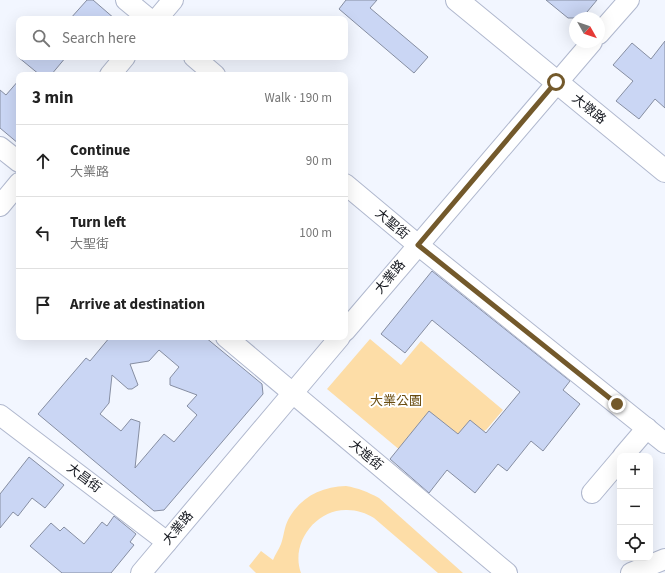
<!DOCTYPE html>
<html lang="en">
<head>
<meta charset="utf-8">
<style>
	:root { --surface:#fff; --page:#f6f6f6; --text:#222; --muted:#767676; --line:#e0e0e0 }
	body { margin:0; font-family:"Source Sans 3","Noto Sans TC",sans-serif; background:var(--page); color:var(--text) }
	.controls { position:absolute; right:12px; bottom:12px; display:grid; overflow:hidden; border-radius:8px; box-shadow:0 4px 16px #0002 }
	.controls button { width:36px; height:36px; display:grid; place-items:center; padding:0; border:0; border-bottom:1px solid var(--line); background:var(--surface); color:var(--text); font:20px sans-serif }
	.compass { position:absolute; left:569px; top:12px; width:36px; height:36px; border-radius:50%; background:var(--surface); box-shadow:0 4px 16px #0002; rotate:130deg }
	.stop { position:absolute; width:12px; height:12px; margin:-9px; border:3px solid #73592b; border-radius:50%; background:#fff }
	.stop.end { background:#73592b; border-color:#fff; box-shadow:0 1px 4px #0008 }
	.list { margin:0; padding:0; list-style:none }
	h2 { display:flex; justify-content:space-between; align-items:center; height:52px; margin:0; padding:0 16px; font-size:17px }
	h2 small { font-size:13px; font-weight:400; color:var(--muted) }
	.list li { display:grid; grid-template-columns:26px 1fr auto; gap:12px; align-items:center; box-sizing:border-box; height:72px; padding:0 16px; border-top:1px solid var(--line) }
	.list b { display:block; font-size:15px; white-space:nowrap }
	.list p { margin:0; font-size:13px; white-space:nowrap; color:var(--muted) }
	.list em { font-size:13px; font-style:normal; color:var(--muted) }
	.icon { flex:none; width:22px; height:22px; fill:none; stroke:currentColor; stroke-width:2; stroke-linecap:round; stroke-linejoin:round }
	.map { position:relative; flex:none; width:665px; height:573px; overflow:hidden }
	.search { position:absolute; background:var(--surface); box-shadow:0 4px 16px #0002; left:16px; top:16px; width:332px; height:44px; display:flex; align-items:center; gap:10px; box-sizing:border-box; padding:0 14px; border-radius:8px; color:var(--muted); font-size:15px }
	.panel { position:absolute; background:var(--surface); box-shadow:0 4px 16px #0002; left:16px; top:72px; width:332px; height:268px; border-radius:8px }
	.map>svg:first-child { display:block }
</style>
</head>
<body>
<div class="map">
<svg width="665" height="573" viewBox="0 0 665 573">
	<rect width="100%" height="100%" fill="#f2f6ff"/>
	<g fill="#fddda7">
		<polygon points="370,339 401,365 421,341 503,410 486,430 448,446 401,451 327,389"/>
		<path d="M346 486C358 488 368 492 379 498L463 573H438L374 518C366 513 357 510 347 510 316 509 290 543 301 573H256L249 566 261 551 273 560C275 555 279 549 281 544 284 536 284 528 288 520 300 497 321 487 346 486Z"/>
	</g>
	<g fill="#cad6f4" stroke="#868ea2" fill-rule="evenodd">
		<polygon points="87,0 93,0 115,19 70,19"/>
		<polygon points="346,0 377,0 370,8 428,57 414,73 339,9"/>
		<polygon points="546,0 597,0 582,18 568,18"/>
		<polygon points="665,41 665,108 655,99 639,119 616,101 633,81 613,65 632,43 651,59"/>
		<polygon points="18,57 66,57 51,75 40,75"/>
		<polygon points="19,80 19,144 0,128 0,90 6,95"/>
		<polygon points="432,271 570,381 563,390 580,404 543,451 531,441 507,471 498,464 475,493 447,470 429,493 390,459 429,411 458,434 470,420 486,433 520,392 432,320 405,353 381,334"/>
		<path d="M110 337H205L262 384 263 394 164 510 154 511 38 414 86 358 90 361ZM159 350 179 367 170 378V385L197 395 187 406 197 415 174 442 164 434 135 468 140 422 131 419 121 431 100 414 109 403 112 375 128 389H132L138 385 130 364 149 361Z"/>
		<polygon points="29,457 64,485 45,508 32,498 18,516 13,512 0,528 0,494"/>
		<polygon points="114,516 136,534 130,542 134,545 111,573 62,573 30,546 51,523 60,531 64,527 84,544 102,522 107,526"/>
	</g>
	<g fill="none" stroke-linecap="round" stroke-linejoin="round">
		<g stroke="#b0b8ce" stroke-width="22">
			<g id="minor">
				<polyline points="126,0 149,19"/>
				<polyline points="157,19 173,0"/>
				<polyline points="599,34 629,0"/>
				<polyline points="194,57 215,75"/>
				<polyline points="110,75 125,57"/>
				<polyline points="0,147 19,162"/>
				<polyline points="345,184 418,245 665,443"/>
				<polyline points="0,206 19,183"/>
				<polyline points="345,331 592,42"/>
				<polyline points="226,337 507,573"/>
				<polyline points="0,415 167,542"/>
				<polyline points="623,456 647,428"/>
				<polyline points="592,493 620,460"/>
				<polyline points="141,573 340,337"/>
				<polyline points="631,573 665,559"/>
			</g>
		</g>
		<g stroke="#b0b8ce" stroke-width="24">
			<polyline id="tertiary" points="457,0 665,171"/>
		</g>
		<use href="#minor" stroke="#fff" stroke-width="20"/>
		<use href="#tertiary" stroke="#fff" stroke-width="22"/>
	</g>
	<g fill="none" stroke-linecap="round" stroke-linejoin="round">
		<polyline stroke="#73592b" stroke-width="5" points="556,82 418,245 617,404"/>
	</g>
	<g text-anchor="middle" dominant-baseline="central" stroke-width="4" stroke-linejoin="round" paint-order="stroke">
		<g font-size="13" fill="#13161d" stroke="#fff">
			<text transform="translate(589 109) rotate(39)">大墩路</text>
			<text transform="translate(392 224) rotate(40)">大聖街</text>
			<text transform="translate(390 277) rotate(-50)">大業路</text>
			<text transform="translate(366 455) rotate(40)">大進街</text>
			<text transform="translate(84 478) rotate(37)">大昌街</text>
			<text transform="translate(178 528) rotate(-50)">大業路</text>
		</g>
		<g font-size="13" fill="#694c10" stroke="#fff">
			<text x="396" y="401">大業公園</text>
		</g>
	</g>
</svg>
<div class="controls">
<button>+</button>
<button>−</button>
<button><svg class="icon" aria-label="locate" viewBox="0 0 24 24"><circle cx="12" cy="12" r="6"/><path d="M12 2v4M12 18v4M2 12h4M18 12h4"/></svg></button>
</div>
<svg class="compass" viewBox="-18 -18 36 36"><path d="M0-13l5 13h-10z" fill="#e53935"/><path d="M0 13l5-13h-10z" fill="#767676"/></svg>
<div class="stop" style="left:556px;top:82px"></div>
<div class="stop end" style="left:617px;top:404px"></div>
<div class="search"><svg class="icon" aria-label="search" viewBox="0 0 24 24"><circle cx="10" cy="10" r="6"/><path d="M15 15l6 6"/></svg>Search here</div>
<section class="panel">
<h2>3 min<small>Walk · 190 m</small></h2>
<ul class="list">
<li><svg class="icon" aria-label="ahead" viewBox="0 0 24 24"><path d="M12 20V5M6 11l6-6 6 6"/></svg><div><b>Continue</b><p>大業路</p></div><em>90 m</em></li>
<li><svg class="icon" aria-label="left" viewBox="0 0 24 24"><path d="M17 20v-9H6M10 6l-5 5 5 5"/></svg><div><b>Turn left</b><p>大聖街</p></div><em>100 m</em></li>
<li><svg class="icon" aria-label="arrive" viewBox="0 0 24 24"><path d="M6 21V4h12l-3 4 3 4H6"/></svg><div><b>Arrive at destination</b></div></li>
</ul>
</section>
</div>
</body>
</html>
